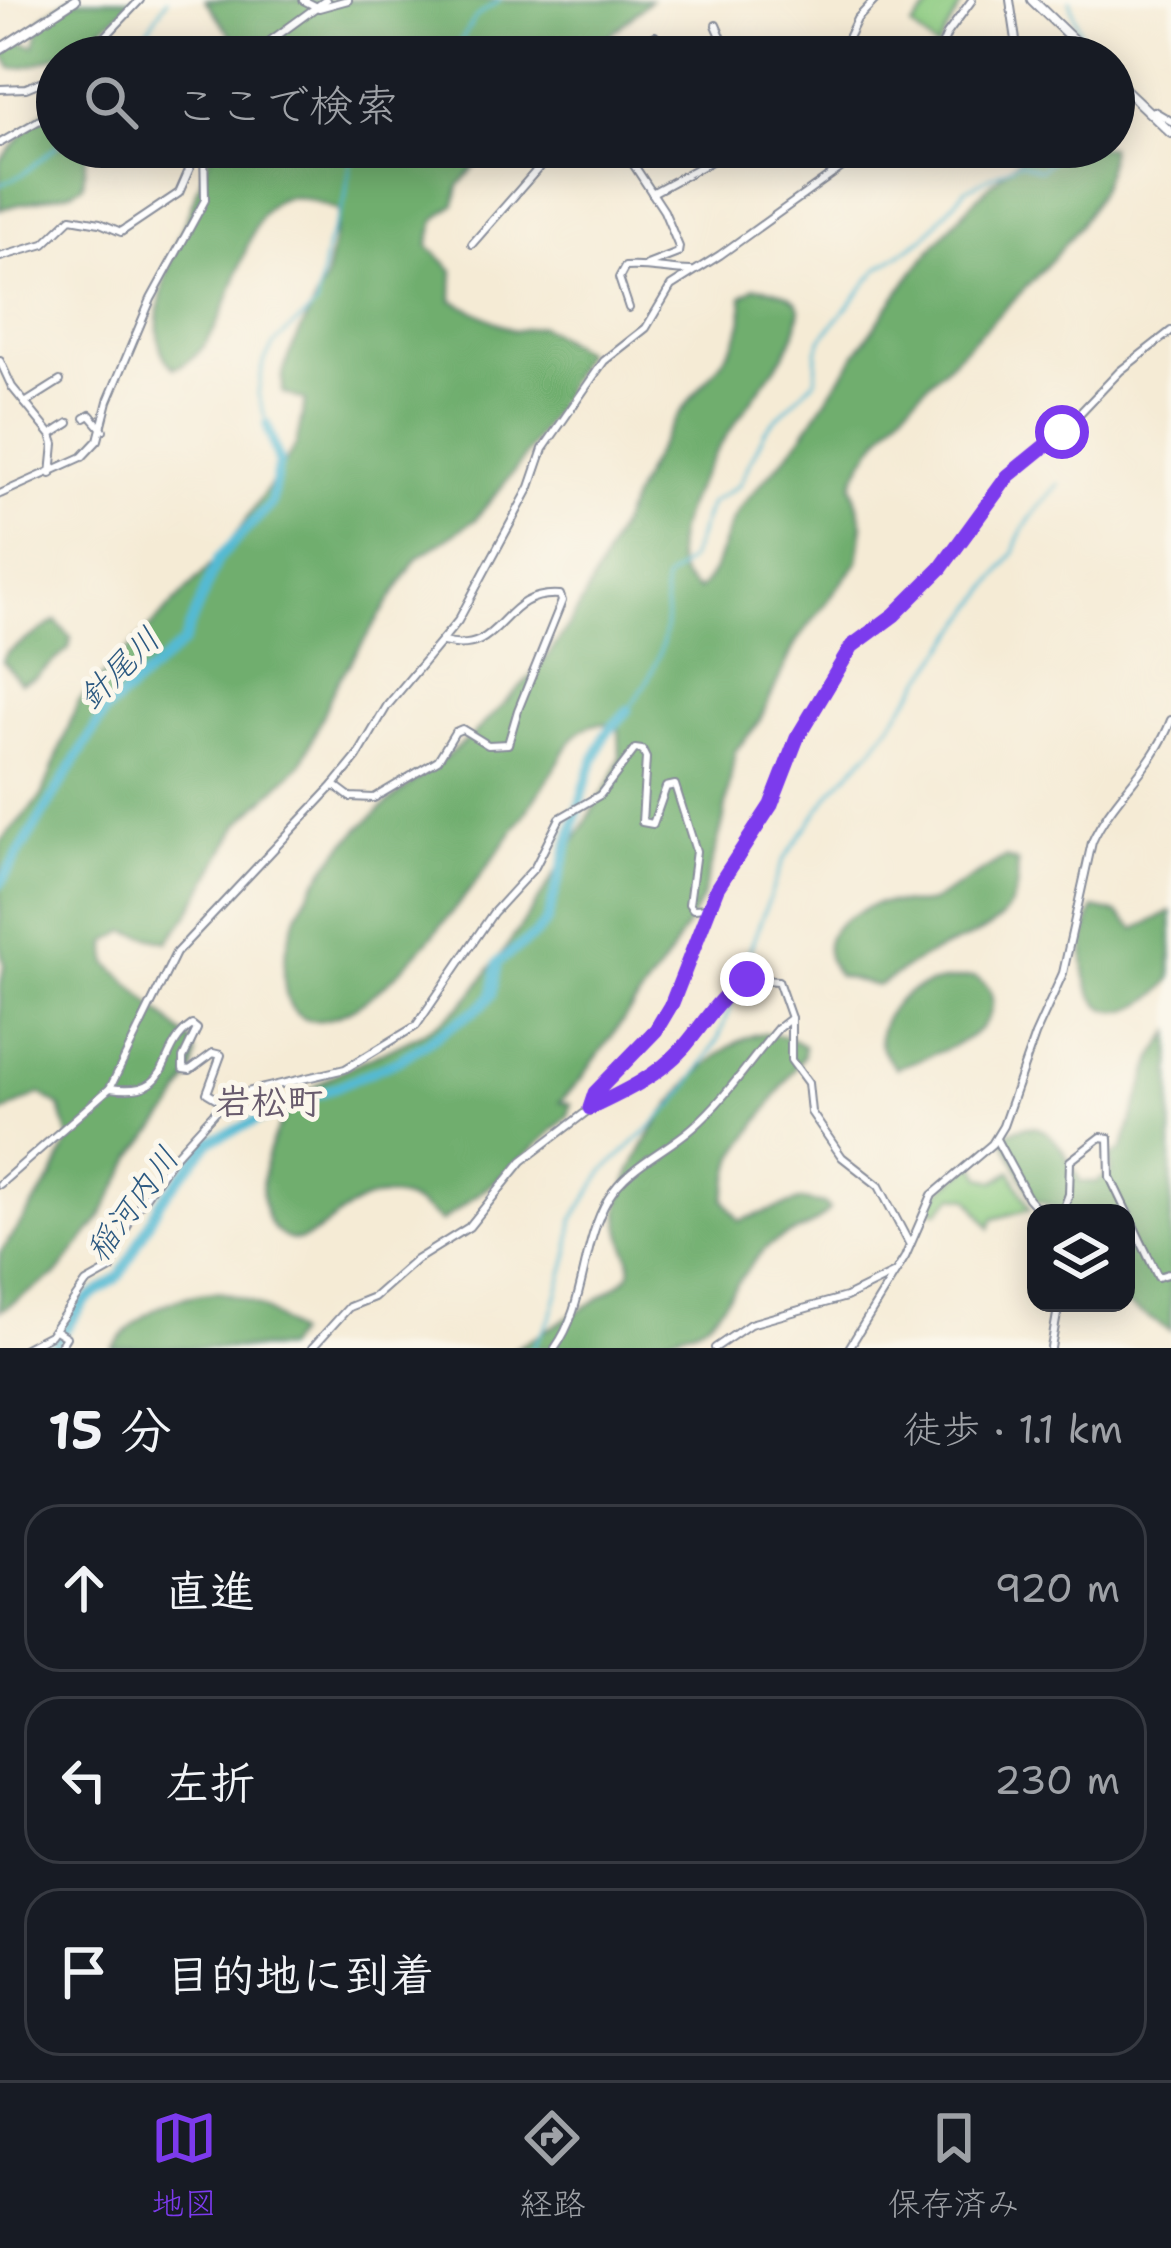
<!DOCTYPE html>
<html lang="ja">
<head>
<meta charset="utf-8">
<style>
	:root { --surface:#171b24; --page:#20242c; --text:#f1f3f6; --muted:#9ea1a6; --line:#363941; --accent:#7c3aed }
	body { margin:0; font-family:"Shantell Sans","Klee One",sans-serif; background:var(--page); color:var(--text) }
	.controls { position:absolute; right:36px; bottom:36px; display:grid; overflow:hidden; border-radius:24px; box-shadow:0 6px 30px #0003 }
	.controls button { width:108px; height:108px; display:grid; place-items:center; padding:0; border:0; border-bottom:3px solid var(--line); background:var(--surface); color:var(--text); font:60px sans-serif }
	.stop { position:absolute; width:36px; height:36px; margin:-27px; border:9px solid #7c3aed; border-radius:50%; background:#fff }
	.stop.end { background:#7c3aed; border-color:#fff; box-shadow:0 3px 12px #0008 }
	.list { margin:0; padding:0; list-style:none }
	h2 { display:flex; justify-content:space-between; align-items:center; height:156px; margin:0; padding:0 48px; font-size:51px }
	h2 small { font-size:39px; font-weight:400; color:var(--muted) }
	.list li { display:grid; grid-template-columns:78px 1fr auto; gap:36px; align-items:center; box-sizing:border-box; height:168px; margin:0 24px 24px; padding:0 24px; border:3px solid var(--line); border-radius:36px }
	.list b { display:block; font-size:45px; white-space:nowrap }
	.list em { font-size:39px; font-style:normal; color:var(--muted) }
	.icon { flex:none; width:66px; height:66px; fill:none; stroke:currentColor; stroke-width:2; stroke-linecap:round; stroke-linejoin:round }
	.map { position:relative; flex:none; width:1171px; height:1348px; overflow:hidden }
	.search { position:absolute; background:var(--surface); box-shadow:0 6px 30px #0003; left:36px; right:36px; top:36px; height:132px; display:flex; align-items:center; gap:30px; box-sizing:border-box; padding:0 42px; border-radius:66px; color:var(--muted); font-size:45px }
	.sheet { height:732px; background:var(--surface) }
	nav { display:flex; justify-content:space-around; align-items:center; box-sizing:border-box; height:168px; border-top:3px solid var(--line); background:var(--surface); font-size:33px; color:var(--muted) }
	nav a { display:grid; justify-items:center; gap:6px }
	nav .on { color:var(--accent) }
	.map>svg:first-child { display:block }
</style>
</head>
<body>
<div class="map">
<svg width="1171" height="1348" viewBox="0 0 1171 1348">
	<rect width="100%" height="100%" fill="#fbf7ec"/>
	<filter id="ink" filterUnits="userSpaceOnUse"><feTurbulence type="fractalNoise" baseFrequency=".00833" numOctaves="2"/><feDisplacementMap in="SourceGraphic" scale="24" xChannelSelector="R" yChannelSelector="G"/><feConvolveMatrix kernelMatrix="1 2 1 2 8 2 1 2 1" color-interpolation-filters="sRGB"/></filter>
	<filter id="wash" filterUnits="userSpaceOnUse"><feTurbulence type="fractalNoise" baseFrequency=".004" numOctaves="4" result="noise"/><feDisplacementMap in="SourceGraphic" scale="48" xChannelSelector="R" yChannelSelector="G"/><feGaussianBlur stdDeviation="2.7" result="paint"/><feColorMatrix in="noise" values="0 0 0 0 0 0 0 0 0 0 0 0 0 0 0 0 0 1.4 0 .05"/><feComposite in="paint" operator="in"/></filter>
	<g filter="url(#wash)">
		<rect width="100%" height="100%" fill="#f5ebd5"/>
		<g fill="#8bca80" stroke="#537c6f" stroke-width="3">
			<polygon points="929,0 964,0 937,49 912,27 930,7"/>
			<polygon points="975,1164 982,1177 995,1182 1011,1171 1030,1209 993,1219 990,1228 969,1198 954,1196 938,1212 928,1208 942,1189"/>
		</g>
		<g fill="#70ae6e" stroke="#466e66" stroke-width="3">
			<path d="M67 0H131C107 29 49 68 11 68L3 54 6 48 20 42 35 46 41 18Z"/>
			<polygon points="205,0 650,0 586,57 232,57 231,36"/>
			<polygon points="57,106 57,147 87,147 83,185 71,192 0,209 0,161 45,110"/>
			<path d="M212 147H491L459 186 455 204 435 220 428 246 453 270 452 300 514 331 540 326 584 352 553 412 519 465 475 520 417 558 335 686 302 763 239 824 189 914 168 942 126 931 107 942 108 963 191 1042 196 1055 193 1072 172 1110 136 1153 98 1222 57 1274 0 1311V1253L53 1177 69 1139 60 1107 40 1094 0 1114V991L4 965 0 945V842L42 796 78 702 223 552 255 507 296 445 305 401 283 393V374L288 357 325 281 339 211C323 205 302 194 284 198 237 208 237 350 174 368 125 330 201 196 212 147Z"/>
			<path d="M1034 147H1109C1115 249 892 382 852 484L863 524 858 562 796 642 758 724 735 751 723 823 701 901 668 958 580 1080 560 1102 571 1104 568 1116 511 1169 441 1222C353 1141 318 1279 274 1229 263 1216 261 1193 263 1177 279 1058 392 1070 461 1005 474 993 484 976 495 962 540 904 575 839 613 776L620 757 619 729C600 718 585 725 571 740 534 808 420 970 355 1007 268 1058 275 953 303 903 345 828 398 796 462 744 482 727 502 706 520 687 595 614 619 505 675 420 695 389 732 359 742 323 744 315 742 304 742 296L755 287C770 288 796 293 800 309 798 325 793 340 785 353 757 397 625 550 698 590 722 571 721 534 739 510 757 485 781 465 799 440 870 335 932 226 1034 147Z"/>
			<polygon points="56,621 71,638 69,649 36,677 20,683 3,661 6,653"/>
			<path d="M1005 858 1017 862C1024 929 973 933 926 956 909 964 895 977 877 986L838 976C818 948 825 929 855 914 862 910 873 903 882 903 899 901 914 907 931 902Z"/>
			<path d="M1094 908 1117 913 1135 929 1171 912C1171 930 1171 961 1171 977 1167 988 1153 998 1144 1003 1081 1039 1074 948 1094 908Z"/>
			<path d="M975 977C984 982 991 988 992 999 996 1040 925 1056 896 1068 883 1054 875 1044 883 1024 898 985 938 980 975 977Z"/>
			<path d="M1171 1032V1331L1124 1303 1126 1213H1068L1033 1199 1002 1136C1047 1108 1061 1148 1081 1182H1097L1111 1172 1110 1157 1122 1150 1153 1058Z"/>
			<path d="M764 1033 787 1037 804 1046V1055L735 1156 724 1199 739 1221 802 1200 824 1204 829 1209C815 1231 785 1231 766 1248 743 1269 730 1299 708 1321 668 1348 568 1348 516 1348 536 1335 626 1287 630 1272 634 1261 617 1230 619 1210 626 1154 706 1039 764 1033Z"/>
			<path d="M219 1292C251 1299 271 1310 295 1334L285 1348H112C141 1311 172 1295 219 1292Z"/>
		</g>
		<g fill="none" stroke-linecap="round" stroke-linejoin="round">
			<g stroke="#55bad3" stroke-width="3">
				<polyline points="1070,0 1083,43"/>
				<polyline points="135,57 133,52 167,0"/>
				<polyline points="450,57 476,17 500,0"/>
				<polyline points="0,185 23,174 57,146"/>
				<polyline points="267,424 258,394 263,363 274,344 316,306 327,244 345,200 353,147"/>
				<path d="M628 710C647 686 665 652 666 620 667 607 662 595 665 581L690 559 710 503 739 485 766 429 816 379 817 351 822 338 878 269 924 238 966 189 1019 162 1040 170 1061 152 1060 147"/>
				<path d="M738 981 783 861 832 791 874 747 1014 553C1021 525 1040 506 1059 484"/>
				<polyline points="532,1348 551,1317 569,1253 573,1220 604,1171 673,1106 689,1086 718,1040 736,990"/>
			</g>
			<g stroke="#55bad3" stroke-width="10">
				<polyline points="0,884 105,712 183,643 218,559 271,504 279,462 267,424"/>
				<polyline points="53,1348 84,1302 121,1275 161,1200 212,1140 401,1059 483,1005 492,994 498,962 534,936 547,921 588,775 605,735 628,710"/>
			</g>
		</g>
	</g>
	<g filter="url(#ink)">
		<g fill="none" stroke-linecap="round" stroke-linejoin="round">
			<g stroke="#888d9a" stroke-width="10">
				<g id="minor">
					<polyline points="303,0 319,8 348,0"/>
					<polyline points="1010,0 1017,47 1026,57"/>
					<polyline points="716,25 730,57"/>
					<polyline points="86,57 140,0"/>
					<polyline points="103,57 122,52 125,57"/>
					<polyline points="248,57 326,0"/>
					<polyline points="650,57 642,45 655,36"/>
					<polyline points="687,57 722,39"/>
					<polyline points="839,57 857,19 875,0"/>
					<polyline points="937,57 947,34 972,0"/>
					<polyline points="0,89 26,88 57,75"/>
					<polyline points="1151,114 1154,111 1171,121"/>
					<polyline points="0,143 57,110"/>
					<polyline points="622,147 664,211 679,247 678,253 647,265"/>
					<polyline points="832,147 831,153 838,168"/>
					<polyline points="652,193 737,147"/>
					<polyline points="472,244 557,147"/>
					<polyline points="0,257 44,244 71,218 100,223 121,232 179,193 199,147"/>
					<path d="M629 308 619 278 625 267C648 265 668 271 691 271"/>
					<polyline points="0,361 12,387 51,435 54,444 51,474"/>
					<polyline points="25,403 60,381"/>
					<polyline points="85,418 90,415 103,430"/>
					<polyline points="52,434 69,423"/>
					<polyline points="0,494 82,457 98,440 108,401 151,299 205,200 204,147"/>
					<path d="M334 785 350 797 374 798 438 760 455 732 462 729 488 745 508 744 518 710 562 601 560 595C498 590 505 658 443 642"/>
					<path d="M110 1088C177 1098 154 1051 192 1025L197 1029 183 1058V1069L190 1070 213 1053 221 1055 207 1093 217 1099 345 1069 416 1026 493 913 535 867 560 818 600 795 635 749 642 750 646 758 642 822 653 824 666 787 675 785 696 851 689 904 693 909 710 908"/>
					<polyline points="590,1109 595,1093 655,1030 672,1003 717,888 771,805 794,745 852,646 894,615 941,568 1008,476 1062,432 1120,371 1171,331"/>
					<polyline points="996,1139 1028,1198 1041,1213"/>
					<polyline points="0,1184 110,1088 176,953 334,785 357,757 387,706 458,621 530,487 543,449 604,361 646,328 671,286 720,255 870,147"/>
					<polyline points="1062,1213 1069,1194 1070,1161 1101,1137 1109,1138 1110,1177 1158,1277 1171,1273"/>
					<polyline points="55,1330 66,1337 59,1348"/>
					<polyline points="25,1348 50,1335 86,1283 111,1269 130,1219 172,1159 225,1101"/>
					<polyline points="312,1348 349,1307 374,1297 416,1260 469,1227 522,1161 590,1109 659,1070 682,1049 728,991 747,979 778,981 791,1018 791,1060 808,1083 811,1112 842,1157 879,1186 910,1245"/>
					<path d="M555 1348C586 1305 581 1245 608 1199 628 1165 665 1152 693 1127 725 1099 751 1060 778 1028L791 1018"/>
					<polyline points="715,1348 750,1324 846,1297 893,1274"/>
					<path d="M849 1348 905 1257 932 1195 992 1144 1003 1126 1035 1035 1063 973 1092 842C1112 797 1154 767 1171 720"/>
					<polyline points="1051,1348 1059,1303"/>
				</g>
			</g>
			<g stroke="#888d9a" stroke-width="12">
				<g id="tertiary">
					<polyline points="1032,0 1091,57"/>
					<polyline points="0,49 75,0"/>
					<polyline points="1114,79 1171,133"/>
				</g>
			</g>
			<use href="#minor" stroke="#fff" stroke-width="6"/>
			<use href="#tertiary" stroke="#fff" stroke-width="8"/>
		</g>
	</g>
	<g fill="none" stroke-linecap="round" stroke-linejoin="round" filter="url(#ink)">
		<path stroke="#7c3aed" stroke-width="15" d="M747 979C719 995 705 1023 684 1047 658 1076 624 1092 590 1108L595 1093 656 1030 672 1003 717 888 771 805 797 738 852 646 894 615 941 568 1008 476 1062 432"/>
	</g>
	<g text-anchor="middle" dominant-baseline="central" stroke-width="10" stroke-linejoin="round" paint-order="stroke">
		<g font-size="33" font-style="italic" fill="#2c5981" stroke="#fbf7ec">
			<text transform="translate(119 668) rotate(-45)">針尾川</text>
			<text transform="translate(132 1204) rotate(-54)">稲河内川</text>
		</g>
		<g font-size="36" font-weight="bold" fill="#685b6d" stroke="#fbf7ec">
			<text x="269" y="1101">岩松町</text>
		</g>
	</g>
</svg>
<div class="controls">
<button><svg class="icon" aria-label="layers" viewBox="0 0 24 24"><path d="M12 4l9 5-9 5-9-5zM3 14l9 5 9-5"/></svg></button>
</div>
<div class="stop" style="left:1062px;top:432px"></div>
<div class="stop end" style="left:747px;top:979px"></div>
<div class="search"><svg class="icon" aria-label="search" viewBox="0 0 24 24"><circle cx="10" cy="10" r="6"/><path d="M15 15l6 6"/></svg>ここで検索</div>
</div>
<section class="sheet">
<h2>15 分<small>徒歩 · 1.1 km</small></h2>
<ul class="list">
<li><svg class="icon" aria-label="ahead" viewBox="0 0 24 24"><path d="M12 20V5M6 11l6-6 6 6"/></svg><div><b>直進</b></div><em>920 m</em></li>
<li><svg class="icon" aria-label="left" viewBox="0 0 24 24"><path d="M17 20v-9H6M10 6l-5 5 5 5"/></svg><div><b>左折</b></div><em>230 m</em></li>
<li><svg class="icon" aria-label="arrive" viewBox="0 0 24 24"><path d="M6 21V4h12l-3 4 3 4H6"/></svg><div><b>目的地に到着</b></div></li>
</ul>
</section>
<nav>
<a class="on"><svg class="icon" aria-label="map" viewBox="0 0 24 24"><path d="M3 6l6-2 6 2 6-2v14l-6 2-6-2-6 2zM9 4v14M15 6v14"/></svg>地図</a>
<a><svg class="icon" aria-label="directions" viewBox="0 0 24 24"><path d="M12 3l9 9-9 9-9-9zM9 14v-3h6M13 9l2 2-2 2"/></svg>経路</a>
<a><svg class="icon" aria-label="saved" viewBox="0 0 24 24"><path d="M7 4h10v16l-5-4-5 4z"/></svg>保存済み</a>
</nav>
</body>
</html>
